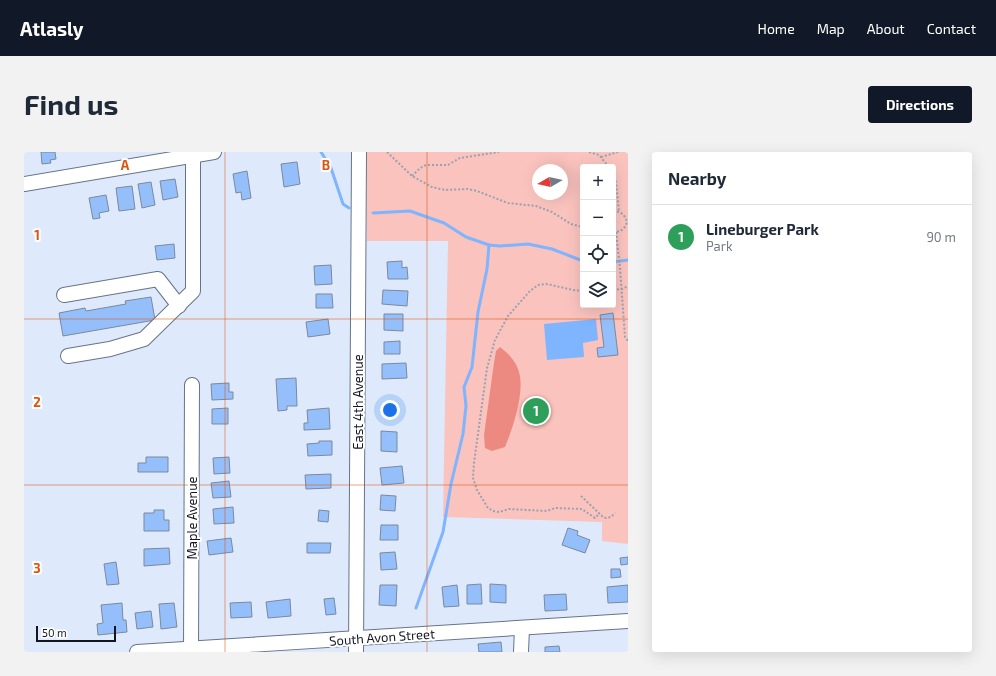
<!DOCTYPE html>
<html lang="en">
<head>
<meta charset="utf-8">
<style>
	:root { --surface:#fff; --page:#f2f2f3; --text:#1f2937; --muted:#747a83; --line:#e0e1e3; --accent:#111827 }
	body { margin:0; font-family:"Exo 2",sans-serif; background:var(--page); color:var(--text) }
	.controls { position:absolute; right:12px; top:12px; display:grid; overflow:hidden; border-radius:4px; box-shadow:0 4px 16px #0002 }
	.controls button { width:36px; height:36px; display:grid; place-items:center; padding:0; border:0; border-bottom:1px solid var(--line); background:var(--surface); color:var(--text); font:20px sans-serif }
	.compass { position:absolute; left:508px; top:12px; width:36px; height:36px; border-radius:50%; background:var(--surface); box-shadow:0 4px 16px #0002; rotate:261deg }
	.scale { position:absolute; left:12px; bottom:10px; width:80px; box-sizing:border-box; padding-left:4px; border:2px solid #12171f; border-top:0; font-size:11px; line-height:14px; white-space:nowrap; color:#12171f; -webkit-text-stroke:3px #fff; paint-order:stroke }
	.you { position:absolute; left:366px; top:258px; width:14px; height:14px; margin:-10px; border:3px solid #fff; border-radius:50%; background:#1a73e8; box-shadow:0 0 0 6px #1a73e833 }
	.badge { display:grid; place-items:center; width:26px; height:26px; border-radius:50%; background:var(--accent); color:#fff; font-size:13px; font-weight:700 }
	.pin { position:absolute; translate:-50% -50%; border:2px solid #fff; box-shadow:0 1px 4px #0006 }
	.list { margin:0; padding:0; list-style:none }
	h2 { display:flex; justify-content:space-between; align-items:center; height:52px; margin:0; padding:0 16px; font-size:17px }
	h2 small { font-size:13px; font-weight:400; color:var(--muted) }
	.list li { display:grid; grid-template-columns:26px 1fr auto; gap:12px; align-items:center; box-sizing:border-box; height:64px; padding:0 16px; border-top:1px solid var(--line) }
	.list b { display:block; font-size:15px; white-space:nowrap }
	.list p { margin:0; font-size:13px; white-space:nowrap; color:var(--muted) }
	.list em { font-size:13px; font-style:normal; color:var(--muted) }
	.icon { flex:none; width:22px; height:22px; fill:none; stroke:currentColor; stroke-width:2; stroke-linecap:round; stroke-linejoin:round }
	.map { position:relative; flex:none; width:604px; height:500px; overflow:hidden; border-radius:4px }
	header { display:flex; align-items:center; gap:24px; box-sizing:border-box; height:56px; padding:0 20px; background:var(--accent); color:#fff }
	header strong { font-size:19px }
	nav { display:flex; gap:22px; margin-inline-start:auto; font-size:14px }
	.intro { display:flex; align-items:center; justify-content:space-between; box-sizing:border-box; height:96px; padding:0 24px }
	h1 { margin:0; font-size:28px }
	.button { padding:10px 18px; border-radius:4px; background:var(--accent); color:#fff; font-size:14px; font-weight:700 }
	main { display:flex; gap:24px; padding:0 24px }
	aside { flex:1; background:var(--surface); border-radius:4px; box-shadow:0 4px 16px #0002 }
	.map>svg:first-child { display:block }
</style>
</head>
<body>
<header>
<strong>Atlasly</strong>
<nav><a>Home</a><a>Map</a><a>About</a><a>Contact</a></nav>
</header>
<div class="intro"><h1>Find us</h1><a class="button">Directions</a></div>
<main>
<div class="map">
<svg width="604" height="500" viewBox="0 0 604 500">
	<rect width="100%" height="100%" fill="#deeafc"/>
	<path fill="#fac3be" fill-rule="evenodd" d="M343 0H604V392L578 389V370L419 365 424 89H343ZM559 15H589V153H559ZM514 18H538V42H514Z"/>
	<path fill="#ec8a82" d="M476 195C485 202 492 209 495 220 501 240 489 276 481 295L468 299 461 296 460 283 470 211 472 199Z"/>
	<polygon fill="#7fb4ff" points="572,167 574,188 559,191 560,205 523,208 520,172"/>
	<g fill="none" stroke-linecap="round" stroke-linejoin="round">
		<g stroke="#7fb4ff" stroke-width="3">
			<polyline points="297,0 307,16 319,52 325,56"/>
			<polyline points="349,61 386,59 420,71 442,85 465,93 476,94 504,92 528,97 559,109"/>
			<polyline points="589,110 604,108"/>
			<polyline points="392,456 419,380 427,332 439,282 442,254 440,235 448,215 454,160 463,117 465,93"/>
		</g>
	</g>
	<g fill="#95bffb" stroke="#7b899d">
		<polygon points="17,0 31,0 32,7 26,8 27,11 18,12"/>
		<polygon points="273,10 276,32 260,35 257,12"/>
		<polygon points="223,19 227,46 218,48 217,40 212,41 209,22"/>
		<polygon points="151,27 154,45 139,48 136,29"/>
		<polygon points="127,30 131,53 118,56 114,32"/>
		<polygon points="108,34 111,57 95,59 92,36"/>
		<polygon points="82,43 85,59 75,61 76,66 69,67 65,46"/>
		<polygon points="150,92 151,106 133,108 131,94"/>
		<polygon points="378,109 378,116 383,115 384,127 364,127 363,110"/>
		<polygon points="307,113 308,132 291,133 290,114"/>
		<polygon points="359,138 384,139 383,154 358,152"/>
		<polygon points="292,142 308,142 309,156 292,156"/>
		<polygon points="127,145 131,168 39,184 35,161 61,156 62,159 102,152 101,149"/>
		<polygon points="589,161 594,203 574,205 573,196 580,195 576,163"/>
		<polygon points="360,162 379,162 379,179 360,178"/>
		<polygon points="304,167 306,182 284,185 282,170"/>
		<polygon points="376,189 376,202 360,202 360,190"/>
		<polygon points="382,211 383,226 358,227 358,212"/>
		<polygon points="272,226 273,254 263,254 263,258 254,259 252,227"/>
		<polygon points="205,231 205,240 209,240 209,247 188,248 187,232"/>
		<polygon points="204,256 204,272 188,272 188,257"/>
		<polygon points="305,256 306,277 280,278 280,271 284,271 283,258"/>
		<polygon points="357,279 373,280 373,300 357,299"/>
		<polygon points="295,289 308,289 308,303 284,304 283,292 295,291"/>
		<polygon points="122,305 144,305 144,320 114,320 114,311 122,311"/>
		<polygon points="205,305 206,321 190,322 189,306"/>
		<polygon points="378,314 380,331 358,333 356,316"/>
		<polygon points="307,322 307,336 282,337 281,323"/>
		<polygon points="205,329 207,345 189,346 187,331"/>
		<polygon points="357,343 372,344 371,359 356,358"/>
		<polygon points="209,355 210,371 190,372 189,357"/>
		<polygon points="130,358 140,358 140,368 145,368 145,379 120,379 120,361 130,361"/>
		<polygon points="295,358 305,359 304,370 294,369"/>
		<polygon points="357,373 374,373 374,388 356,388"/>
		<polygon points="544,376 554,379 553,383 566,388 561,401 538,393"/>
		<polygon points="207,386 209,400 185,403 183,389"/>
		<polygon points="283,391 307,391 306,401 283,401"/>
		<polygon points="145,396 146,412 120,414 120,397"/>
		<polygon points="371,400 373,417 357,418 356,401"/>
		<polygon points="604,405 604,412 597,413 596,406"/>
		<polygon points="92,410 95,432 83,433 80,412"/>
		<polygon points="587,417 596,417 597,425 587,426"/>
		<polygon points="457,432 458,452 443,452 443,433"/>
		<polygon points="466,432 482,433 482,451 466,450"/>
		<polygon points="356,433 373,433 372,454 355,453"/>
		<polygon points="433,433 435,454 420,455 418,435"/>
		<polygon points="604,433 604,450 584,451 583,435"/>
		<polygon points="542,442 543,458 521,459 520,443"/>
		<polygon points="310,446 312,462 302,463 300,447"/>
		<polygon points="266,447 267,464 244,466 242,450"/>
		<polygon points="227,450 228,465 207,466 206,451"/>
		<polygon points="98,451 99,468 102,468 103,480 74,483 73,472 79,471 77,453"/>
		<polygon points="150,451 153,475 137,477 135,452"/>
		<polygon points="127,459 129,475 113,477 111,461"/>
		<polygon points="477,490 478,500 455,500 454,492"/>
		<polygon points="535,494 536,500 521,500 521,495"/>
	</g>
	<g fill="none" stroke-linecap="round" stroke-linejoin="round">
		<g stroke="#667488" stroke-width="16">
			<g id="minor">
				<polyline points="0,32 190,0"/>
				<polyline points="40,143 134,127 155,154"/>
				<polyline points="44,204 86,197 120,187 169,139 169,0"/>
				<polyline points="113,500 604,469"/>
				<polyline points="167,500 168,233"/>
				<polyline points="332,500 335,0"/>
				<polyline points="497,500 498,476"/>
			</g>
		</g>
		<g stroke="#98a2b0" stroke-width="2" stroke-dasharray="2 2" stroke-linecap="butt">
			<polyline points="363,0 388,24 408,35 421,38 444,37 453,39 484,51 512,54 528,60 547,72 559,75"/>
			<polyline points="565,0 575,3 585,15"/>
			<polyline points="577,5 594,0"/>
			<polyline points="589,21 592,30 595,60"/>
			<polyline points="388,24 396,16 402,13 424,13 436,6 475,0"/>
			<path d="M589 60C596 58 601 63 603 70 601 77 596 81 589 79"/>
			<polyline points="592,80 596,116 601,185 604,189"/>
			<polyline points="589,138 598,137 604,134"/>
			<polyline points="559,139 549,138 523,132 514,133 506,139 484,164 471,188 463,216 450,311 449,326 453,338 464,356 469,359 475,360 485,357 523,359 531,356 558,357 571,366 575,362"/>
			<polyline points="557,344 579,365 582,366 587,365 591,361"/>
		</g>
		<use href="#minor" stroke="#fff" stroke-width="14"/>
	</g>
	<path fill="none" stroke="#dd560d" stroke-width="1" stroke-opacity="0.55" d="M201 0V500M403 0V500M0 167H604M0 333H604"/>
	<g text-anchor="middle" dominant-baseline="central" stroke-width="4" stroke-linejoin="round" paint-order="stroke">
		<g font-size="13" fill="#12171f" stroke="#fff">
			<text transform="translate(334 250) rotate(-90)">East 4th Avenue</text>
			<text transform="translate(168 366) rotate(-90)">Maple Avenue</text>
			<text transform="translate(358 485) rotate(-4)">South Avon Street</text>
		</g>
	</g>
	<g font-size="13" text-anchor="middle" font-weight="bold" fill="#dd560d" stroke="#fff" stroke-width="4" stroke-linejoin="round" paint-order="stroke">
		<text x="101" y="18">A</text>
		<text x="302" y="18">B</text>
		<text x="13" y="88">1</text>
		<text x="13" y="255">2</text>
		<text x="13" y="421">3</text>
	</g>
</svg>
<div class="controls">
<button>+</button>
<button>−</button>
<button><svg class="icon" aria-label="locate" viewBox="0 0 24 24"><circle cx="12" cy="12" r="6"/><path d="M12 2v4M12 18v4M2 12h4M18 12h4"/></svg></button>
<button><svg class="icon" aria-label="layers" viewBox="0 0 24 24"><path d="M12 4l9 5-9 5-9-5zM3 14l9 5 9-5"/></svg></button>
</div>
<svg class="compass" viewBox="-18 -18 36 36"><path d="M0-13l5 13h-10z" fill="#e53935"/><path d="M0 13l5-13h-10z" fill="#747a83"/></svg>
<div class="scale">50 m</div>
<div class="you"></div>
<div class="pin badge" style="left:512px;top:259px;background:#2e9e5b">1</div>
</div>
<aside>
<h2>Nearby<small></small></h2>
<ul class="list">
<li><span class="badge" style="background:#2e9e5b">1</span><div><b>Lineburger Park</b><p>Park</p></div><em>90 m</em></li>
</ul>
</aside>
</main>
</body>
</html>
